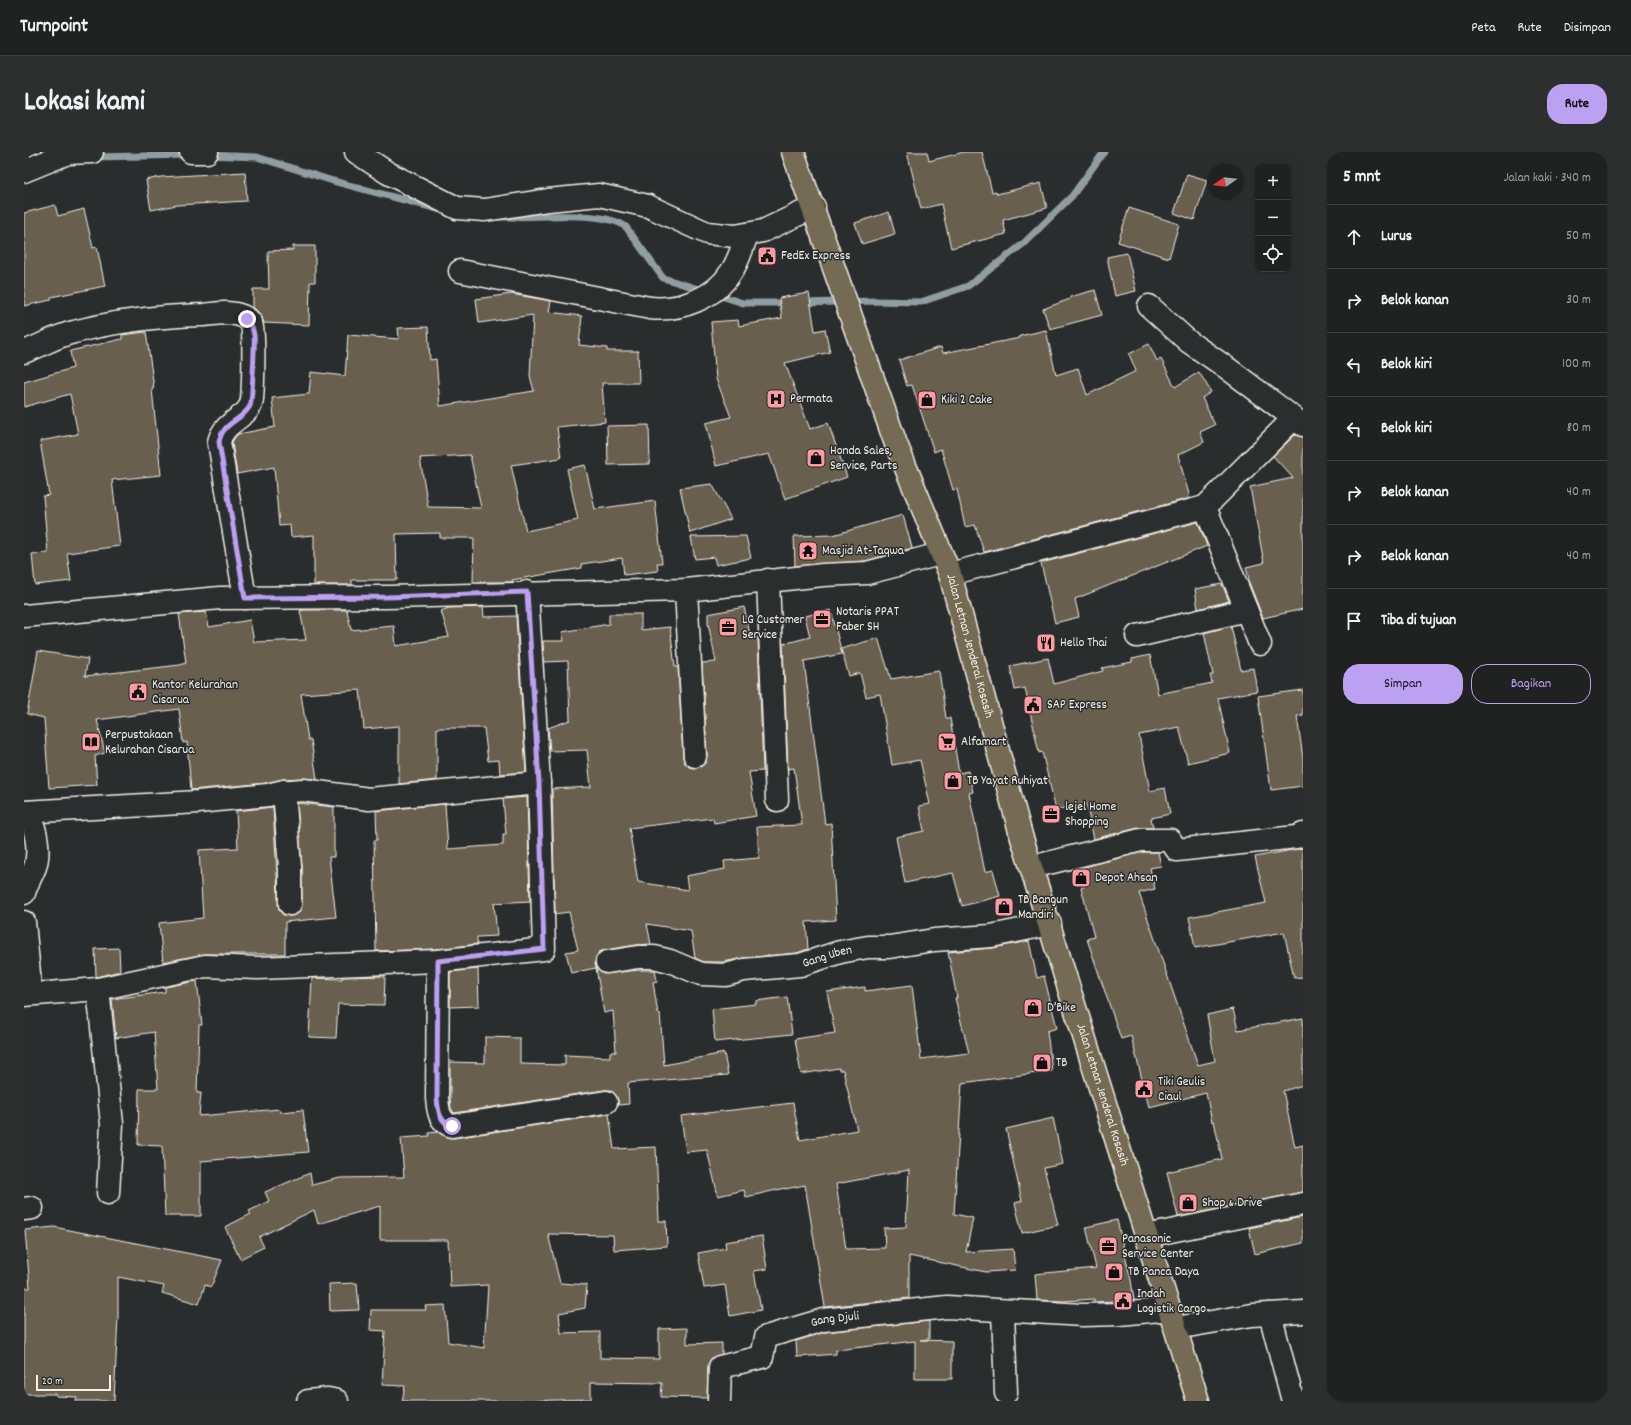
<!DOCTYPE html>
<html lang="id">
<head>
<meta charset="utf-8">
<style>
	:root { --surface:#202222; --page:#2d2f2f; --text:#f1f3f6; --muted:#a2a4a5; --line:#3d3f40; --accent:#bca0f2 }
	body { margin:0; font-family:Dekko,sans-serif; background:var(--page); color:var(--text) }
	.controls { position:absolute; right:12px; top:12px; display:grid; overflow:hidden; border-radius:8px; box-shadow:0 1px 3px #0004 }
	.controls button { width:36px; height:36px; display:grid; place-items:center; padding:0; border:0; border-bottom:1px solid var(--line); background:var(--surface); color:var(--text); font:20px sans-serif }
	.compass { position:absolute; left:1183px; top:12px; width:36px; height:36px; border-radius:50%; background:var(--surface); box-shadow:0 1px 3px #0004; rotate:256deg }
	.scale { position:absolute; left:12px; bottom:10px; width:75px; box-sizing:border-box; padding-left:4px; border:2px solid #f4f1e8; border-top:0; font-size:11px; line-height:14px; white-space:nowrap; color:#f4f1e8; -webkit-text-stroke:3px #2a2d2e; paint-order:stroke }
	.stop { position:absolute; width:12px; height:12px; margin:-9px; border:3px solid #bca0f2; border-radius:50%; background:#fff }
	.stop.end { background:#bca0f2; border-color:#fff; box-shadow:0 1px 4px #0008 }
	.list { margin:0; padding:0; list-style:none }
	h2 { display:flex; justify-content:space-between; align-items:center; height:52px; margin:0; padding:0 16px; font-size:17px }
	h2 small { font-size:13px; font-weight:400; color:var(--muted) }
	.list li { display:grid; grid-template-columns:26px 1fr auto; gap:12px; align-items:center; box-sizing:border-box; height:64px; padding:0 16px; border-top:1px solid var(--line) }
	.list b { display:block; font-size:15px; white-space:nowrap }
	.list em { font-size:13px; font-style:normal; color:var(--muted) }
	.actions { display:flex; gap:8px; padding:12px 16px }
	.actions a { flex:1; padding:9px 0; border:1px solid var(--accent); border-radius:16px; text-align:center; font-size:14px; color:var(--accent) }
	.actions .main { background:var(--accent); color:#111 }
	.icon { flex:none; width:22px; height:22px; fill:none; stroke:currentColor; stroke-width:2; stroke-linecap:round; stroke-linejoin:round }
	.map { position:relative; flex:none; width:1279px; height:1249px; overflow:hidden; border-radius:16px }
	header { display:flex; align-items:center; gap:24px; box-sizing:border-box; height:56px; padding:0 20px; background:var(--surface); border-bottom:1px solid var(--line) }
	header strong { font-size:19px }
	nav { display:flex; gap:22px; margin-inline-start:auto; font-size:14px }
	.intro { display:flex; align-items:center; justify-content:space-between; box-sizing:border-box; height:96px; padding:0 24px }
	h1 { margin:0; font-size:28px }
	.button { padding:10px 18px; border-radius:16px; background:var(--accent); color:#111; font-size:14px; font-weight:700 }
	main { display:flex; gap:24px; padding:0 24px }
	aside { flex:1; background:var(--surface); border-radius:16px; box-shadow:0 1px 3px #0004 }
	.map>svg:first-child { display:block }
</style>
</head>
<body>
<header>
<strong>Turnpoint</strong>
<nav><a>Peta</a><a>Rute</a><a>Disimpan</a></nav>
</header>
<div class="intro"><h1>Lokasi kami</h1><a class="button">Rute</a></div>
<main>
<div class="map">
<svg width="1279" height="1249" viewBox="0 0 1279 1249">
	<rect width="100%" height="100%" fill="#2a2d2e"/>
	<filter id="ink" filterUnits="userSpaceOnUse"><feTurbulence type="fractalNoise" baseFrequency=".025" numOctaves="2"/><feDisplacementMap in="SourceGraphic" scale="8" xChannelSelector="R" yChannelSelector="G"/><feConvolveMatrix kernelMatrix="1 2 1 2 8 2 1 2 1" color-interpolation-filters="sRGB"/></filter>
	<g filter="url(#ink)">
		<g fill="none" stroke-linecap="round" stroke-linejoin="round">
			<g stroke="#909ea1" stroke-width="7">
				<polyline points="184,3 233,5 309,29 414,57"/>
				<polyline points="70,5 166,3"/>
				<path d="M475 65C506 66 580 57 602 75L639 126 681 139"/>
				<polyline points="691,142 719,151 765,151"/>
				<polyline points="777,151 851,149 897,150 944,134 999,92 1048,44 1080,0"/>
			</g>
		</g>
		<g fill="#695e50" stroke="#f4f1e8" fill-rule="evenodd">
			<polygon points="883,0 903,0 905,9 940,0 958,0 968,40 972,39 973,42 1017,31 1023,56 979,68 982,82 927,96 917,52 897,57"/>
			<polygon points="221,20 223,49 153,53 127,58 122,28 137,25"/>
			<polygon points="1163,22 1183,28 1170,68 1150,61"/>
			<polygon points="31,53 34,64 60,57 69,96 73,95 81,134 27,145 27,148 0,154 0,61"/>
			<polygon points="1105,56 1155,72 1145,106 1094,90"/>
			<polygon points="865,60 871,82 838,92 831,71"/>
			<polygon points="269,94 291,94 291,130 286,130 285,173 240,171 237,163 229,155 229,137 245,137 244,99 269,98"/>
			<polygon points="1103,101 1112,139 1091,144 1083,105"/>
			<polygon points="1071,138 1078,163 1026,177 1019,157 1046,147 1046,145"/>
			<polygon points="785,141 791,179 801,177 806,200 761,211 786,277 804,271 823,325 761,347 745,302 692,314 682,271 707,265 692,227 687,170 714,168 715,174 758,166 755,146"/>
			<path d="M487 142 527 149 525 160 558 164 555 193 583 196V199H614L615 231H578L581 270 533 275 537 306 487 313 502 379 554 368 543 317 561 313 571 357 631 349 638 411H633L634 419 600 423 598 406 557 412 558 416 488 428 489 430H449L450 386H416V381L372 382 373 428H328V433H290V383L267 385 266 373 255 374 250 315 213 322 208 291 209 288 214 282 251 275 248 246 285 242 287 220 321 224 324 183 375 187 374 176 404 175 406 208 412 207 416 254 510 239 506 224 509 163 455 171 452 147ZM446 303 457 356 404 355 396 306Z"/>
			<polygon points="1022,178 1032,223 1054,216 1063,243 1112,219 1105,202 1125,192 1133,209 1137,207 1151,235 1175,220 1187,240 1178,246 1191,273 1176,280 1180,290 1154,303 1166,346 960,400 951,373 941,375 933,337 929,338 917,297 910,300 888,233 883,234 875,208 917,195 919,201 996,186 996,184"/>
			<polygon points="122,180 130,236 128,237 137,323 88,328 96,394 43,401 47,429 11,433 8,402 24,401 19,344 25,343 16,289 54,282 46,242 0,255 0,230 49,216 46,199 98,187 98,183"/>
			<polygon points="625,273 626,312 584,313 583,274"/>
			<polygon points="1271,283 1279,285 1279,457 1239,466 1224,428 1225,427 1222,415 1240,411 1226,335 1269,326 1249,304"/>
			<polygon points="688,332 707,367 666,381 656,336"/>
			<polygon points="879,363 888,396 841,409 771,414 770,384 809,383"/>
			<polygon points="1174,370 1183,394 1051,447 1055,465 1031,471 1017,411"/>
			<polygon points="722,384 727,406 692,413 690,405 671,407 667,385"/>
			<polygon points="1198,432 1205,449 1174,457 1171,437"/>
			<polygon points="459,455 460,465 492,464 502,620 476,622 475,608 464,609 460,576 413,576 413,628 375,632 375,574 340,577 336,538 277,542 284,588 287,588 293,627 278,626 259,627 242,631 167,638 163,590 159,591 155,557 73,568 81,601 71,604 73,633 25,636 20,566 3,562 14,499 64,507 61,524 156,513 162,511 155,462 182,460 185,475 226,468 230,490 282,488 276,459 280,458 323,458 327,478 370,474 372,494 425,485 417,459 425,456"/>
			<polygon points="720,455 727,487 734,486 739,619 725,620 732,664 690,671 689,666 605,676 614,730 664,738 662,724 701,717 700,709 735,706 733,675 778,673 770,616 764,617 759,492 786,485 781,464 807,458 818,502 780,509 801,672 807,671 812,768 782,770 784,797 773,801 719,806 699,810 680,810 671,806 667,779 623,772 627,792 612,793 581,798 575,800 572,805 571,812 574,818 579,822 615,818 631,818 633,829 629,830 634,862 636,861 640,913 700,901 704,923 604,931 605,952 594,953 594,948 591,942 586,938 580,938 430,961 427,956 426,945 426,910 461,911 461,885 496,886 496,912 541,913 541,903 586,905 586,900 592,900 589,859 580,861 572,816 547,821 542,800 554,798 545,760 531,762 528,637 567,635 563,598 526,599 524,576 546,568 544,509 520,510 519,489 540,489 538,480 585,472 585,462 617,462 617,478 646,475 651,515 654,515 659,605 661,611 665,615 672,616 678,614 682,610 683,603 678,511 692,510 684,471 684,462"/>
			<polygon points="1207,474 1217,518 1229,516 1233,539 1194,546 1206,601 1164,611 1155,575 1115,583 1126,639 1141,636 1146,662 1127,666 1129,676 1114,676 1070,687 1062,651 1032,658 1018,600 1015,601 1001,536 991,538 986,514 1024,506 1030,532 1079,519 1078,516 1108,510 1108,507 1126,503 1134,542 1188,531 1186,523 1189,523 1180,481"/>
			<polygon points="854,486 867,527 915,519 922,566 926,566 935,621 944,619 949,640 945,641 961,720 969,718 976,744 938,754 929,721 881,731 872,685 900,679 895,654 906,652 896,608 868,613 856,542 842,545 836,521 825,524 817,497"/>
			<polygon points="1279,538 1279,563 1273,564 1279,606 1279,634 1247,638 1234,544"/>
			<polygon points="503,645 506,749 470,751 473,784 453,785 453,792 413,797 352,799 350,688 353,688 352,659 421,652 424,697 479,693 479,682 482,682 479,647"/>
			<polygon points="273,651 310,655 310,705 305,705 312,765 261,770 261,802 181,802 139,810 135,771 179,766 175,698 214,696 212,659 249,655 255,758 259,763 266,764 272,763 277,759 278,752 278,715"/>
			<polygon points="1279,696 1279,825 1270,826 1260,780 1171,796 1165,765 1242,751 1231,705"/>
			<polygon points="1119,700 1134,700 1137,714 1126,716 1131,737 1115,741 1174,913 1191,909 1183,863 1209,857 1214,878 1279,866 1279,933 1259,939 1271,995 1279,993 1279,1040 1154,1065 1143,1020 1198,1007 1190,969 1188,970 1182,941 1125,955 1107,884 1097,887 1063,787 1070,785 1057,735 1060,735 1056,716"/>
			<path d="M1005 789 1013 826 1020 824 1033 876 1023 879 1028 919 938 931 930 1062 949 1066 942 1100 989 1097 991 1118 962 1120 885 1104V1146L801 1155 781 1033 761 1037V1036L722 1045 720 1038 694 1044 683 998 662 1000 657 964 769 951 776 988 833 978 819 918H815V916L777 922 771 887 811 881 803 840 841 835V839L888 833 897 907 945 901 931 846H933L924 800 969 796ZM885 1018 882 1075 860 1076 861 1096 822 1097 812 1032Z"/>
			<polygon points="95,796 96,819 72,825 71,797"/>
			<polygon points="454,817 455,854 426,855 426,820"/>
			<polygon points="361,824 360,853 314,852 312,886 285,885 288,826 318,827 318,825"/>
			<polygon points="173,829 178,873 175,873 173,941 177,941 175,964 256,957 256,960 279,958 284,1000 177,1009 177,1064 141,1064 138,994 114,993 115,937 134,937 130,880 92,886 88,847 141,840 141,835"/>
			<polygon points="763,845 768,882 691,890 688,857 732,852 732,849"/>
			<polygon points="585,962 590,997 632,995 635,1069 642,1069 643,1094 590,1098 589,1083 524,1082 536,1131 563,1133 561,1156 535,1161 537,1181 576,1180 576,1206 635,1207 635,1177 663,1176 663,1192 698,1191 698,1202 687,1207 684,1214 683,1246 637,1245 638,1231 567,1230 567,1247 498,1249 378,1249 381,1234 358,1233 361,1179 346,1178 347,1158 402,1158 401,1154 421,1153 424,1190 460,1196 464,1133 426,1135 424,1088 356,1088 356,1054 294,1072 290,1058 235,1085 240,1095 216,1107 201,1075 227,1062 225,1059 245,1049 241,1040 286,1021 288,1033 316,1026 380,1025 377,986 405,984 404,981 414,980 423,985 430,986"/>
			<polygon points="1029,966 1039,1012 1020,1016 1034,1073 998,1081 991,1051 998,1049 982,977"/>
			<polygon points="1279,1065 1279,1091 1231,1102 1225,1076"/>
			<polygon points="1093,1068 1107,1128 1110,1148 1070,1150 1070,1147 1040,1149 1013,1148 1011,1122 1072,1116 1062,1075"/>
			<polygon points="30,1075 198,1108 187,1135 181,1133 175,1152 138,1141 140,1134 94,1125 94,1164 90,1249 52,1249 53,1245 32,1244 32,1242 0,1242 0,1136 6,1136 1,1078"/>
			<polygon points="738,1084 743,1117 730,1119 737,1158 706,1164 701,1133 680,1136 674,1101 702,1096 701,1090"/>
			<polygon points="333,1131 335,1158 306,1159 305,1132"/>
			<polygon points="905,1169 905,1187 896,1188 928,1189 928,1227 891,1227 891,1189 812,1198 812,1202 773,1205 772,1189 801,1180"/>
		</g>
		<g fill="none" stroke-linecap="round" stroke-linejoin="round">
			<g stroke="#f4f1e8" stroke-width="25">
				<g id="street">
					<polyline points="167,0 183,0"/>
					<polyline points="332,0 364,21 433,56 461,58 524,48 575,43 624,54 683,81 711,84 739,79 790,55"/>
					<polyline points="0,19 44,1 68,0"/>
					<path d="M436 119 626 156C656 159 691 146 707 120 715 109 718 95 723 83"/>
					<polyline points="1125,154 1165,190 1203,216 1279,273"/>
					<path d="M0 200C17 194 32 184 50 180 92 169 136 164 179 163 190 162 204 159 215 163 219 164 225 167 227 171 231 179 229 235 228 247 227 266 200 267 195 290L221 446"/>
					<polyline points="1181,355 1270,266"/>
					<polyline points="926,422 1181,355 1236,492"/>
					<polyline points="744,428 753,648"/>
					<polyline points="662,438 671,604"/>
					<polyline points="0,464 196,446 363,445 662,438 799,423 843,421 916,402"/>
					<polyline points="1113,484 1222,458"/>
					<polyline points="260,639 266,715 266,752"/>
					<polyline points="0,660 174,650 244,643 256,640 279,638 345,647 515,631"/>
					<polyline points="1008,715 1117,688 1146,688 1153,698 1272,685 1279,682"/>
					<path d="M0 741C3 731 8 723 11 715 17 697 11 677 5 660"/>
					<polyline points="0,770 7,842"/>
					<path d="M414 809 413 946C414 958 415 970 428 974L582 950"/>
					<path id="s1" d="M583 810 614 805H630L646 809 677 822 702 823 720 818 776 813 816 800 844 795H865L910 788 967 784 1026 772"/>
					<polyline points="74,837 88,972 84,1041"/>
					<polyline points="0,843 74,837 181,814 234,816 414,809 520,797 515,631 503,440"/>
					<polyline points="0,1057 8,1056"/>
					<polyline points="1122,1084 1279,1052"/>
					<polyline points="979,1160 982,1241"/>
					<polyline points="1246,1162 1269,1249"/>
					<polyline points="1152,1176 1228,1163 1279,1160"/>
					<polyline points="284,1249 304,1247 313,1249"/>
					<path id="s2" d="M695 1249 696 1215 738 1205 742 1185 799 1168 923 1155 1059 1163 1096 1162 1146 1157"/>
				</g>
			</g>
			<g stroke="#f4f1e8" stroke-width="25">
				<g id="highway">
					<path id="s3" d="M769 0 872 292 926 422 997 683 1174 1249"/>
				</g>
			</g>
			<use href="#street" stroke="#2a2d2e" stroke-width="22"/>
			<use href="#highway" stroke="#746b52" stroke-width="22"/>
		</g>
	</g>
	<g fill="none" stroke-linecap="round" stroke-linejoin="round" filter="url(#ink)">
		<path stroke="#bca0f2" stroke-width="5" d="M223 167C227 172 229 177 230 183 231 189 228 251 226 254 217 270 199 269 195 290L221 446 363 445 503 440 515 631 520 797 414 809 413 946C414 958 415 970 428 974"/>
	</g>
	<defs>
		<g id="civic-square" transform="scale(1)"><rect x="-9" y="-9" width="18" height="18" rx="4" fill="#ff9aa2" stroke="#2a2d2e"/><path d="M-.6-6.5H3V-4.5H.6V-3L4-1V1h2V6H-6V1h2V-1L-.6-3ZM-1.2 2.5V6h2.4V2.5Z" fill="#111"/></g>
		<g id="hospital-square" transform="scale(1)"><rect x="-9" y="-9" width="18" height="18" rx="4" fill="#ff9aa2" stroke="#2a2d2e"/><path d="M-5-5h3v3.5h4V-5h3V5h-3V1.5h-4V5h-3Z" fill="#111"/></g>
		<g id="shop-square" transform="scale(1)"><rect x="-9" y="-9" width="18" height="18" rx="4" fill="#ff9aa2" stroke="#2a2d2e"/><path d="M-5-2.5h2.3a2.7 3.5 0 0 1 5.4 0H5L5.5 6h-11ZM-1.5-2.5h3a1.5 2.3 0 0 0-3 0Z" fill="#111"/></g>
		<g id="temple-square" transform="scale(1)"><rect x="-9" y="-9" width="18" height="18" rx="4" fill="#ff9aa2" stroke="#2a2d2e"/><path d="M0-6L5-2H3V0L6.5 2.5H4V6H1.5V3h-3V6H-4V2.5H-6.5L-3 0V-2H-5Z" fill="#111"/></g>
		<g id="office-square" transform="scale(1)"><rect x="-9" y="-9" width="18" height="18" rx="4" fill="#ff9aa2" stroke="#2a2d2e"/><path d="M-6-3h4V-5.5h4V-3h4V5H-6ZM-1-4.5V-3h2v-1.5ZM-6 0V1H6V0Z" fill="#111"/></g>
		<g id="restaurant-square" transform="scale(1)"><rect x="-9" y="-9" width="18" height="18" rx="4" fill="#ff9aa2" stroke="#2a2d2e"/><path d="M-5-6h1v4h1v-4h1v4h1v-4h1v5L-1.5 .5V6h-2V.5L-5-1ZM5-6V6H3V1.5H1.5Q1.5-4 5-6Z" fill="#111"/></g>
		<g id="library-square" transform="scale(1)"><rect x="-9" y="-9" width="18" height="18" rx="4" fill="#ff9aa2" stroke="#2a2d2e"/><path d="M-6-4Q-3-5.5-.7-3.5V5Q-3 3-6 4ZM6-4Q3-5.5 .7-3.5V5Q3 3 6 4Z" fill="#111"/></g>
		<g id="supermarket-square" transform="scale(1)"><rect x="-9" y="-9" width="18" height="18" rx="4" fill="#ff9aa2" stroke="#2a2d2e"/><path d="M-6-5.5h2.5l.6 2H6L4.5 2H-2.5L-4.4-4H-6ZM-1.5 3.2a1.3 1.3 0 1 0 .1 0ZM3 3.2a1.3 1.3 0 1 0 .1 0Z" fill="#111"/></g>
	</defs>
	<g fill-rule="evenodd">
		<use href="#civic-square" x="743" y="104"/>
		<use href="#hospital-square" x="752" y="247"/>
		<use href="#shop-square" x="903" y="248"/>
		<use href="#shop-square" x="792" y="306"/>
		<use href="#temple-square" x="784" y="399"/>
		<use href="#office-square" x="798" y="467"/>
		<use href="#office-square" x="704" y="475"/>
		<use href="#restaurant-square" x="1022" y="491"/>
		<use href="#civic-square" x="114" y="540"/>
		<use href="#civic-square" x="1009" y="553"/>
		<use href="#library-square" x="67" y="590"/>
		<use href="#supermarket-square" x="923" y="590"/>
		<use href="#shop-square" x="929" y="629"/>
		<use href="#office-square" x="1027" y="662"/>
		<use href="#shop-square" x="1057" y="726"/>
		<use href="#shop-square" x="980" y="755"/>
		<use href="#shop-square" x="1009" y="856"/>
		<use href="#shop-square" x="1018" y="911"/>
		<use href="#civic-square" x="1120" y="937"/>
		<use href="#shop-square" x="1164" y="1051"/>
		<use href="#office-square" x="1084" y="1094"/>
		<use href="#shop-square" x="1090" y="1120"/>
		<use href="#civic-square" x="1099" y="1149"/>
	</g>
	<g text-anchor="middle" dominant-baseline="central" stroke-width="3" stroke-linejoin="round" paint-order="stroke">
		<g font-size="13" fill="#f4f1e8" stroke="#2a2d2e" text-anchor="start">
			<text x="757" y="104">FedEx Express</text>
			<text x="766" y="247">Permata</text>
			<text x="917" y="248">Kiki 2 Cake</text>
			<text x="806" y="299">Honda Sales,<tspan x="806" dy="15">Service, Parts</tspan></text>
			<text x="798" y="399">Masjid At-Taqwa</text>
			<text x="812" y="460">Notaris PPAT<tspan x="812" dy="15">Faber SH</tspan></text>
			<text x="718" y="468">LG Customer<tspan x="718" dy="15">Service</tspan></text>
			<text x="1036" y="491">Hello Thai</text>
			<text x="128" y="533">Kantor Kelurahan<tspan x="128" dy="15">Cisarua</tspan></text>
			<text x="1023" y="553">SAP Express</text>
			<text x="81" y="583">Perpustakaan<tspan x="81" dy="15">Kelurahan Cisarua</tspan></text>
			<text x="937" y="590">Alfamart</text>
			<text x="943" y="629">TB Yayat Ruhiyat</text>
			<text x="1041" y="655">lejel Home<tspan x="1041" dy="15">Shopping</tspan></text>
			<text x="1071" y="726">Depot Ahsan</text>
			<text x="994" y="748">TB Bangun<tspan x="994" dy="15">Mandiri</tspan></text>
			<text x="1023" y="856">D’Bike</text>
			<text x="1032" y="911">TB</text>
			<text x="1134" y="930">Tiki Geulis<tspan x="1134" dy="15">Ciaul</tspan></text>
			<text x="1178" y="1051">Shop &amp; Drive</text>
			<text x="1098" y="1087">Panasonic<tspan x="1098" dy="15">Service Center</tspan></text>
			<text x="1104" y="1120">TB Panca Daya</text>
			<text x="1113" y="1142">Indah<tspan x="1113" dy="15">Logistik Cargo</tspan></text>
		</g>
		<g font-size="13" fill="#f4f1e8" stroke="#2a2d2e">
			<text stroke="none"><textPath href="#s3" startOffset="525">Jalan Letnan Jenderal Kosasih</textPath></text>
			<text stroke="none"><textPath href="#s1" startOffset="226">Gang Uben</textPath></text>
			<text stroke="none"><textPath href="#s3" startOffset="993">Jalan Letnan Jenderal Kosasih</textPath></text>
			<text stroke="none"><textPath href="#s2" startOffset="169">Gang Djuli</textPath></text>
		</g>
	</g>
</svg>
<div class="controls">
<button>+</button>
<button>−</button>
<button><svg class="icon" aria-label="locate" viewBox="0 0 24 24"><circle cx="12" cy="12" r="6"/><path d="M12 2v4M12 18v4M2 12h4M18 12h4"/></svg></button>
</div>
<svg class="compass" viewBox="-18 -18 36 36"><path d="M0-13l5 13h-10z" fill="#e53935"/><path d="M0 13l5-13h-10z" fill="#a2a4a5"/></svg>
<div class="scale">20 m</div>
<div class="stop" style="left:428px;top:974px"></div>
<div class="stop end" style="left:223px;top:167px"></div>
</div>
<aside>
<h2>5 mnt<small>Jalan kaki · 340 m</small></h2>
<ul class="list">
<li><svg class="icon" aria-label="ahead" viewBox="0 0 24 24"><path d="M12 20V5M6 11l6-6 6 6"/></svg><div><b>Lurus</b></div><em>50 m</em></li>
<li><svg class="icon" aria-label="right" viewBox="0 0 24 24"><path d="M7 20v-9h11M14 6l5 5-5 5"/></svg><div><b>Belok kanan</b></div><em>30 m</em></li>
<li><svg class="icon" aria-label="left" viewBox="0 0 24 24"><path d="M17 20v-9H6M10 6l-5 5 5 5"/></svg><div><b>Belok kiri</b></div><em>100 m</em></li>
<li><svg class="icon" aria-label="left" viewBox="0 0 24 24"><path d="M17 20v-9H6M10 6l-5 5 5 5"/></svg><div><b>Belok kiri</b></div><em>80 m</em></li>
<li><svg class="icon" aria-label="right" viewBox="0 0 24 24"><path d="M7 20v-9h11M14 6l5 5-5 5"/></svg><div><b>Belok kanan</b></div><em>40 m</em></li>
<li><svg class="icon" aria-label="right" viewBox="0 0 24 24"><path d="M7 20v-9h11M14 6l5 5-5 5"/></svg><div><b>Belok kanan</b></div><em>40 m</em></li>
<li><svg class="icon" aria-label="arrive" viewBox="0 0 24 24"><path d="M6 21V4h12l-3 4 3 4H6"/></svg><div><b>Tiba di tujuan</b></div></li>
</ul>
<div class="actions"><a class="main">Simpan</a><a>Bagikan</a></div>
</aside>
</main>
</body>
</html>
